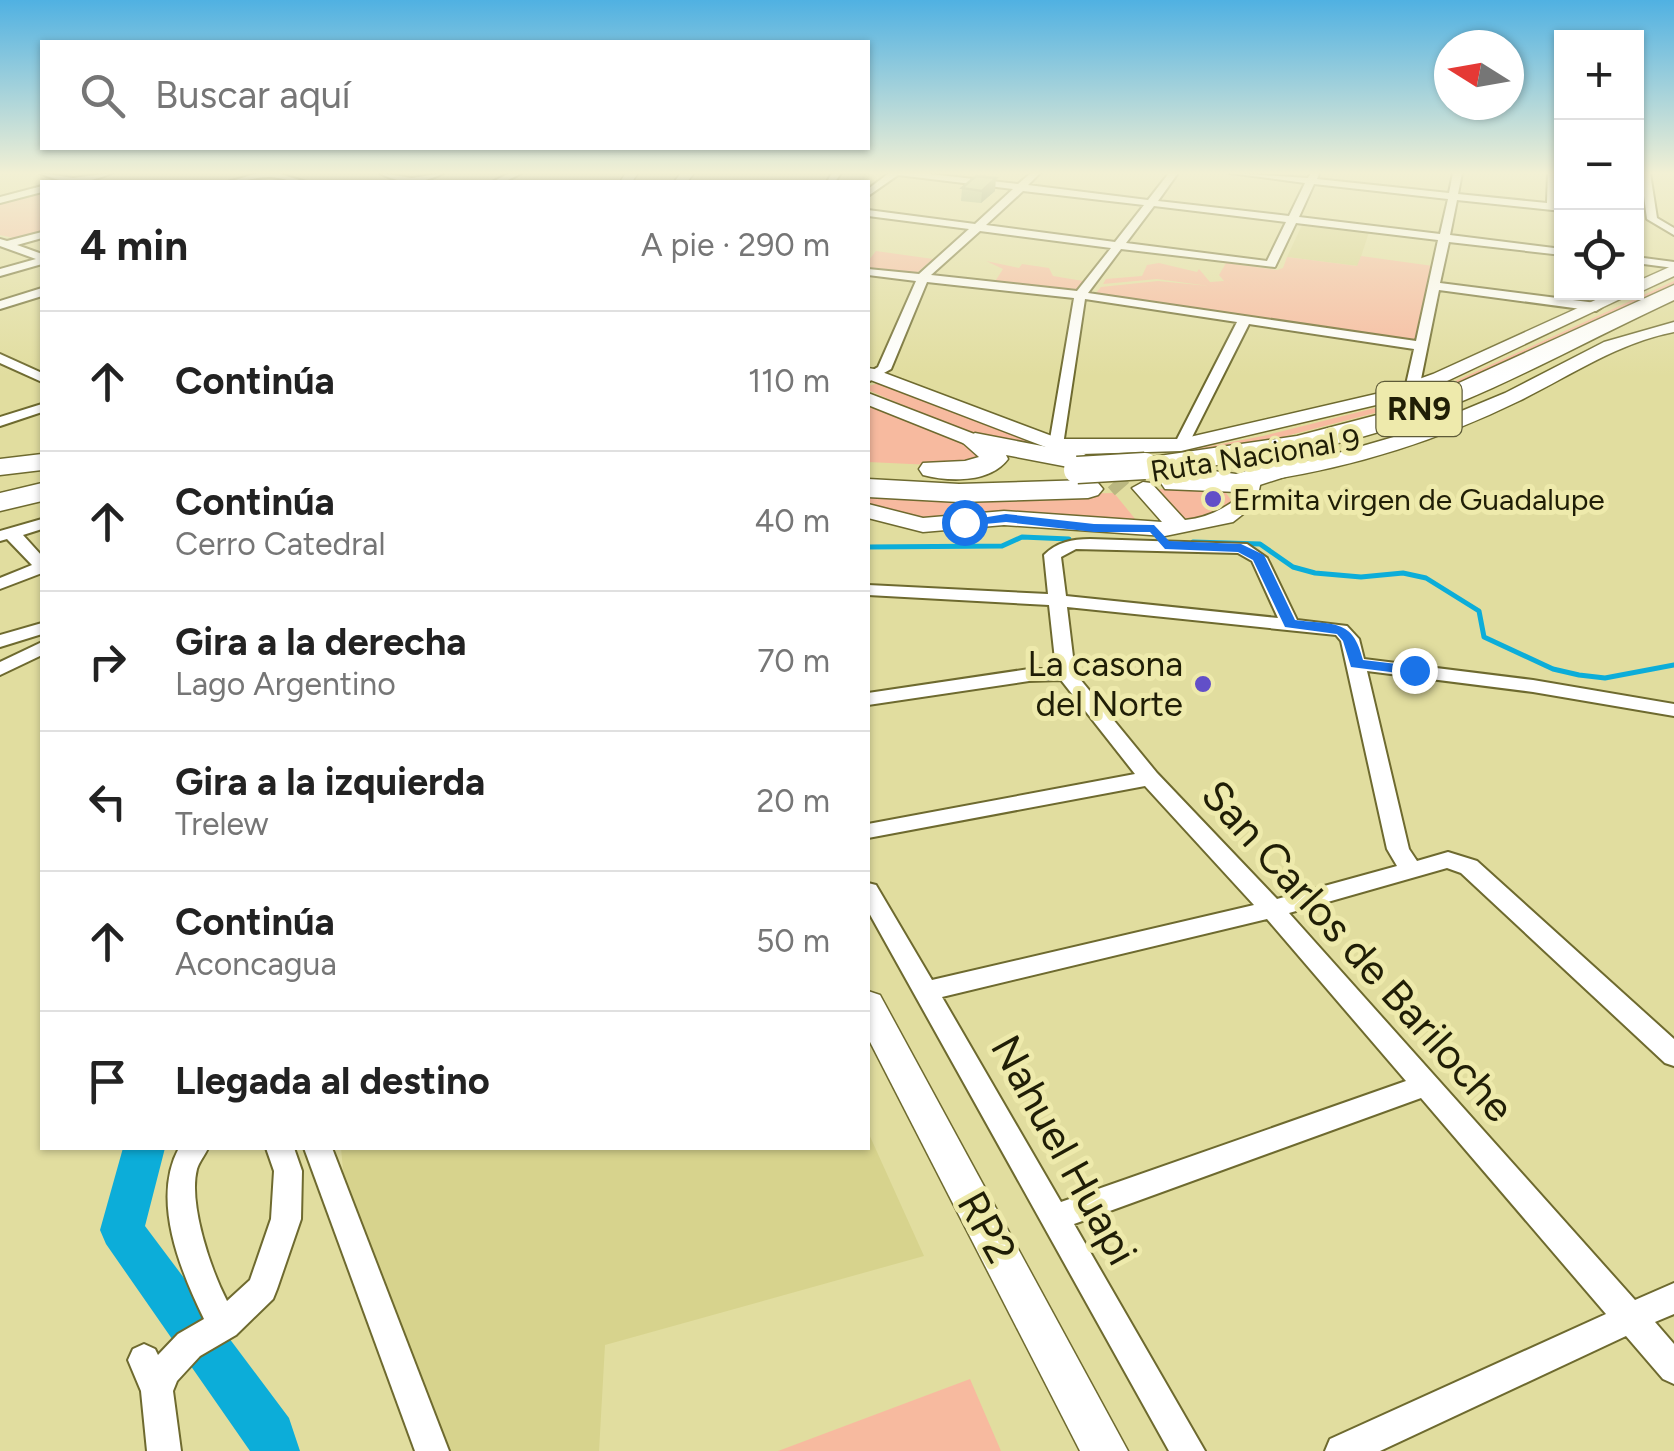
<!DOCTYPE html>
<html lang="es">
<head>
<meta charset="utf-8">
<style>
	:root { --surface:#fff; --page:#f2f2f2; --text:#222; --muted:#767676; --line:#e0e0e0 }
	body { margin:0; font-family:Figtree,sans-serif; background:var(--page); color:var(--text) }
	.controls { position:absolute; right:30px; top:30px; display:grid; overflow:hidden; border-radius:0px; box-shadow:0 2px 8px #0004 }
	.controls button { width:90px; height:90px; display:grid; place-items:center; padding:0; border:0; border-bottom:2px solid var(--line); background:var(--surface); color:var(--text); font:50px sans-serif }
	.compass { position:absolute; left:1434px; top:30px; width:90px; height:90px; border-radius:50%; background:var(--surface); box-shadow:0 2px 8px #0004; rotate:281deg }
	.stop { position:absolute; width:30px; height:30px; margin:-22px; border:8px solid #1a73e8; border-radius:50%; background:#fff }
	.stop.end { background:#1a73e8; border-color:#fff; box-shadow:0 2px 10px #0008 }
	.list { margin:0; padding:0; list-style:none }
	h2 { display:flex; justify-content:space-between; align-items:center; height:130px; margin:0; padding:0 40px; font-size:42px }
	h2 small { font-size:32px; font-weight:400; color:var(--muted) }
	.list li { display:grid; grid-template-columns:65px 1fr auto; gap:30px; align-items:center; box-sizing:border-box; height:140px; padding:0 40px; border-top:2px solid var(--line) }
	.list b { display:block; font-size:38px; white-space:nowrap }
	.list p { margin:0; font-size:32px; white-space:nowrap; color:var(--muted) }
	.list em { font-size:32px; font-style:normal; color:var(--muted) }
	.icon { flex:none; width:55px; height:55px; fill:none; stroke:currentColor; stroke-width:2; stroke-linecap:round; stroke-linejoin:round }
	.map { position:relative; flex:none; width:1674px; height:1451px; overflow:hidden }
	.search { position:absolute; background:var(--surface); box-shadow:0 2px 8px #0004; left:40px; top:40px; width:830px; height:110px; display:flex; align-items:center; gap:25px; box-sizing:border-box; padding:0 35px; border-radius:0px; color:var(--muted); font-size:38px }
	.panel { position:absolute; background:var(--surface); box-shadow:0 2px 8px #0004; left:40px; top:180px; width:830px; height:970px; border-radius:0px }
	.map>svg:first-child { display:block }
</style>
</head>
<body>
<div class="map">
<svg width="1674" height="1451" viewBox="0 0 1674 1451">
	<rect width="100%" height="100%" fill="#e1dd9f"/>
	<g fill="#d7d38d">
		<polygon points="1302,225 1369,232 1358,266 1287,257"/>
		<polygon points="868,1132 924,1256 605,1345 599,1451 444,1451 345,1191 341,1148 868,1148"/>
	</g>
	<g fill="#f7ba9f">
		<polygon points="42,192 42,232 18,239 0,235 0,203"/>
		<polygon points="876,251 933,259 914,275 868,271 868,261"/>
		<polygon points="1361,256 1433,266 1418,340 1095,294 1101,287 1158,281 1209,286 1157,279 1103,284 1106,279 1142,276 1147,265 1159,263 1197,272 1199,269 1210,282 1224,281 1219,275 1226,263 1277,270 1283,268 1287,257 1357,266"/>
		<polygon points="986,261 1019,268 1022,264 1049,268 1053,276 1083,281 1076,292 994,283 1003,269"/>
		<polygon points="1674,281 1674,287 1417,402 1271,440 1179,452 1263,436 1423,396"/>
		<polygon points="883,382 1052,450 969,434 868,390 868,386"/>
		<polygon points="868,405 963,444 977,452 978,459 954,466 868,462"/>
		<polygon points="1199,486 1224,490 1233,503 1213,516 1179,519 1150,490"/>
		<path d="M1114 493 1136 520 1130 524C1045 523 949 534 868 506V495L903 498Z"/>
		<polygon points="970,1379 1001,1451 778,1451"/>
	</g>
	<g fill="none" stroke-linecap="round" stroke-linejoin="round">
		<g stroke="#0cadd9" stroke-width="5">
			<polyline points="1193,542 1260,544 1293,567 1315,573 1361,577 1403,573 1426,578 1479,611 1484,637 1553,669 1579,675 1605,678 1674,665"/>
			<polyline points="868,547 1002,546 1022,537 1069,539"/>
		</g>
		<polygon fill="#0cadd9" fill-rule="evenodd" points="123,1148 165,1148 145,1226 289,1418 300,1451 250,1451 106,1244 100,1230"/>
		<polyline stroke="#bab780" stroke-width="19" stroke-dasharray="19 10" stroke-linecap="butt" points="1096,459 1122,489"/>
		<g stroke="#6e6a2f" stroke-width="4">
			<g id="street">
				<path d="M40 173 73 178 112 173C87 184 64 185 40 173Z"/>
				<path d="M259 173H277L306 182C293 183 284 178 271 177 258 176 242 183 228 182Z"/>
				<path d="M379 173 412 178 444 173C420 185 401 184 379 173Z"/>
				<polygon points="510,173 522,173 504,182 492,182"/>
				<polygon points="832,173 841,173 835,182 827,182"/>
				<path d="M889 173H921L1018 184 1031 173H1040L1028 185 1148 200 1169 173H1178L1158 201 1289 216 1305 183 1230 173 1308 178 1311 173H1319L1317 179 1449 193 1453 173H1462L1458 194 1547 203 1548 173H1557V204L1562 205V211L1457 200 1450 235 1562 249V255L1449 242 1440 283 1596 303 1602 307 1596 311 1439 290 1419 389 1412 393 1405 389 1414 349 1249 324 1188 445 1181 449 1174 445 1237 322 1085 299 1063 445 1056 449 1049 445 1074 298 927 282 891 369 868 382V373L878 367 916 281 868 275V269L919 274 969 229 868 216V210L975 224 1013 189 898 175 868 196V189ZM1314 184 1448 199 1440 234 1299 217ZM1023 191 1144 205 1115 242 986 225ZM1154 206 1286 222 1267 261 1126 243ZM1296 223 1438 240 1416 341 1088 293 1121 249 1275 267ZM980 231 1111 248 1077 291 931 275Z"/>
				<polygon points="1641,173 1650,173 1657,218 1674,228 1674,235 1647,219"/>
				<polygon points="42,186 42,192 0,203 0,197"/>
				<polygon points="42,232 42,238 17,245 42,254 42,264 0,276 0,269 36,259 0,246 0,239 7,241"/>
				<polygon points="1636,257 1674,262 1674,268 1636,263"/>
				<polygon points="42,288 42,296 0,309 0,301"/>
				<polygon points="0,354 42,373 42,382 0,363"/>
				<polygon points="42,404 42,412 0,426 0,417"/>
				<polygon points="42,519 42,529 23,535 42,556 42,573 0,589 0,578 32,565 7,539 0,541 0,531"/>
				<path d="M1090 539 1247 544 1267 558 1297 620 1347 626 1359 639 1364 659 1533 680 1674 704V716L1533 692 1367 671 1409 849 1417 861 1448 852 1477 861 1674 1039V1066L1665 1063 1461 873 1447 868 1289 913 1635 1300 1674 1283V1314L1655 1322 1674 1344V1384L1663 1379 1626 1336 1380 1451H1325L1330 1439 1606 1314 1421 1098 1074 1224 1205 1451H1169L868 911V883L876 885 932 980 1254 905 1145 786 868 838V824L1135 774 1061 680 1029 681 868 705V693L1029 669H1056L1049 605 868 595V585L1048 594 1044 555C1057 542 1072 539 1090 539ZM1076 549 1238 553 1252 561 1278 618 1066 596 1061 557ZM1067 607 1336 635 1341 641 1387 849 1397 866 1277 899 1157 773 1075 673ZM1267 919 1406 1081 1061 1202 942 997Z"/>
				<polygon points="42,623 42,634 0,647 0,635"/>
				<polygon points="42,642 42,655 0,675 0,662"/>
				<path d="M179 1148H208C205 1155 199 1162 197 1169 188 1204 211 1270 227 1301L250 1280 271 1219 274 1171 266 1148H294L302 1171 301 1219 277 1289 273 1299 236 1335 200 1356 177 1381 173 1391 181 1451H147L141 1391 128 1360 133 1349 144 1344 155 1349 158 1355 178 1334 204 1319C180 1270 151 1199 179 1148Z"/>
				<polygon points="304,1148 332,1148 449,1451 415,1451"/>
			</g>
		</g>
		<g stroke="#6e6a2f" stroke-width="3">
			<g id="secondary">
				<polygon points="626,173 638,173 632,182 620,182"/>
				<polygon points="681,173 694,173 687,182 674,182"/>
				<polygon points="1674,265 1674,276 1642,291 1635,292 1636,282"/>
				<polygon points="1613,292 1635,292 1445,382 1393,401 1181,451 1081,454 1056,451 868,379 868,368 874,369 1060,439 1181,439 1380,393 1433,374"/>
				<path d="M1674 322V332C1617 343 1570 376 1519 401 1437 441 1351 468 1261 481L1256 504 1233 522 1165 536 1004 525 923 532 868 518V504L923 518 1004 511 1162 522 1132 488 1143 482 1151 483 1185 520C1204 518 1218 512 1234 501L1235 487 1247 472 1321 458 1411 432 1505 393 1604 342Z"/>
				<polygon points="868,393 982,437 985,441 982,445 968,445 868,405"/>
				<polygon points="868,991 880,995 1128,1451 1080,1451 868,1038"/>
			</g>
		</g>
		<g stroke="#6e6a2f" stroke-width="3">
			<g id="highway">
				<path d="M1674 285V300C1581 343 1491 395 1394 427 1313 454 1229 464 1145 474L1135 472 1131 466 1135 460 1145 458 1297 436 1377 415 1450 387Z"/>
				<path d="M975 433 1084 454 1098 462 1084 470 1006 455 1008 459C990 483 950 482 923 475L919 469 923 463 965 461 979 457 961 441Z"/>
				<polygon points="42,454 42,470 0,475 0,459"/>
				<polygon points="1296,456 1310,464 1306,470 1238,492 1165,489 1161,483 1165,477 1205,470 1236,474"/>
				<polygon points="868,479 959,484 1088,480 1098,483 1103,489 1098,495 1088,498 959,502 868,497"/>
				<polygon points="42,483 42,501 0,511 0,493"/>
			</g>
		</g>
		<use href="#street" fill="#fff" fill-rule="evenodd"/>
		<use href="#secondary" fill="#fff" fill-rule="evenodd"/>
		<use href="#highway" fill="#fff" fill-rule="evenodd"/>
		<g stroke="#6e6a2f" stroke-width="29" stroke-linecap="butt">
			<polyline id="highway-bridge" points="1077,470 1145,466"/>
		</g>
		<use href="#highway-bridge" stroke="#fff" stroke-width="26"/>
	</g>
	<polygon fill="#9caf7e" points="962,188 995,191 981,203 961,201"/>
	<polygon fill="#7f8e66" points="996,178 995,191 981,203 982,191"/>
	<polygon fill="#b5cb92" stroke="#7f8e66" stroke-width="2.5" points="976,176 996,178 982,191 962,188"/>
	<linearGradient id="sky" x2="0" y2="1"><stop stop-color="#50b1e2"/><stop offset="0.46" stop-color="#f2f0d4"/><stop offset="1" stop-color="#f2f0d4" stop-opacity="0"/></linearGradient>
	<rect width="1674" height="376" fill="url(#sky)"/>
	<path fill="#1a73e8" d="M1006 514 1094 524 1154 525 1169 541 1241 544 1264 555 1295 620C1333 625 1353 618 1363 660L1414 666 1422 670 1414 675 1351 667 1343 641 1337 634 1285 627 1253 560 1238 552 1165 549 1150 532H1094L1006 522 964 526 957 522Z"/>
	<g fill="#624fc8" stroke="#eeeaac" stroke-width="4">
		<circle cx="1213" cy="499" r="10"/>
		<circle cx="1203" cy="684" r="10"/>
	</g>
	<g text-anchor="middle" dominant-baseline="central" stroke-width="10" stroke-linejoin="round" paint-order="stroke">
		<g font-size="30" fill="#201e06" stroke="#eeeaac">
			<text transform="translate(1255 455) rotate(-9)">Ruta Nacional 9</text>
		</g>
		<g font-size="30" fill="#201e06" stroke="#eeeaac" text-anchor="start">
			<text x="1233" y="499">Ermita virgen de Guadalupe</text>
		</g>
		<rect fill="#eeeaac" stroke="#5e5b38" stroke-width="2.5" x="1376.5" y="382" width="85" height="54" rx="8"/>
		<g font-size="32" font-weight="bold" fill="#201e06">
			<text x="1419" y="409">RN9</text>
		</g>
		<g font-size="35" fill="#201e06" stroke="#eeeaac" text-anchor="end">
			<text x="1183" y="664">La casona<tspan x="1183" dy="40">del Norte</tspan></text>
		</g>
		<g font-size="42" fill="#201e06" stroke="#eeeaac">
			<text transform="translate(1358 951) rotate(48)">San Carlos de Bariloche</text>
			<text transform="translate(1064 1150) rotate(61)">Nahuel Huapi</text>
			<text transform="translate(987 1227) rotate(61)">RP2</text>
		</g>
	</g>
</svg>
<div class="controls">
<button>+</button>
<button>−</button>
<button><svg class="icon" aria-label="locate" viewBox="0 0 24 24"><circle cx="12" cy="12" r="6"/><path d="M12 2v4M12 18v4M2 12h4M18 12h4"/></svg></button>
</div>
<svg class="compass" viewBox="-18 -18 36 36"><path d="M0-13l5 13h-10z" fill="#e53935"/><path d="M0 13l5-13h-10z" fill="#767676"/></svg>
<div class="stop" style="left:964px;top:522px"></div>
<div class="stop end" style="left:1414px;top:670px"></div>
<div class="search"><svg class="icon" aria-label="search" viewBox="0 0 24 24"><circle cx="10" cy="10" r="6"/><path d="M15 15l6 6"/></svg>Buscar aquí</div>
<section class="panel">
<h2>4 min<small>A pie · 290 m</small></h2>
<ul class="list">
<li><svg class="icon" aria-label="ahead" viewBox="0 0 24 24"><path d="M12 20V5M6 11l6-6 6 6"/></svg><div><b>Continúa</b></div><em>110 m</em></li>
<li><svg class="icon" aria-label="ahead" viewBox="0 0 24 24"><path d="M12 20V5M6 11l6-6 6 6"/></svg><div><b>Continúa</b><p>Cerro Catedral</p></div><em>40 m</em></li>
<li><svg class="icon" aria-label="right" viewBox="0 0 24 24"><path d="M7 20v-9h11M14 6l5 5-5 5"/></svg><div><b>Gira a la derecha</b><p>Lago Argentino</p></div><em>70 m</em></li>
<li><svg class="icon" aria-label="left" viewBox="0 0 24 24"><path d="M17 20v-9H6M10 6l-5 5 5 5"/></svg><div><b>Gira a la izquierda</b><p>Trelew</p></div><em>20 m</em></li>
<li><svg class="icon" aria-label="ahead" viewBox="0 0 24 24"><path d="M12 20V5M6 11l6-6 6 6"/></svg><div><b>Continúa</b><p>Aconcagua</p></div><em>50 m</em></li>
<li><svg class="icon" aria-label="arrive" viewBox="0 0 24 24"><path d="M6 21V4h12l-3 4 3 4H6"/></svg><div><b>Llegada al destino</b></div></li>
</ul>
</section>
</div>
</body>
</html>
